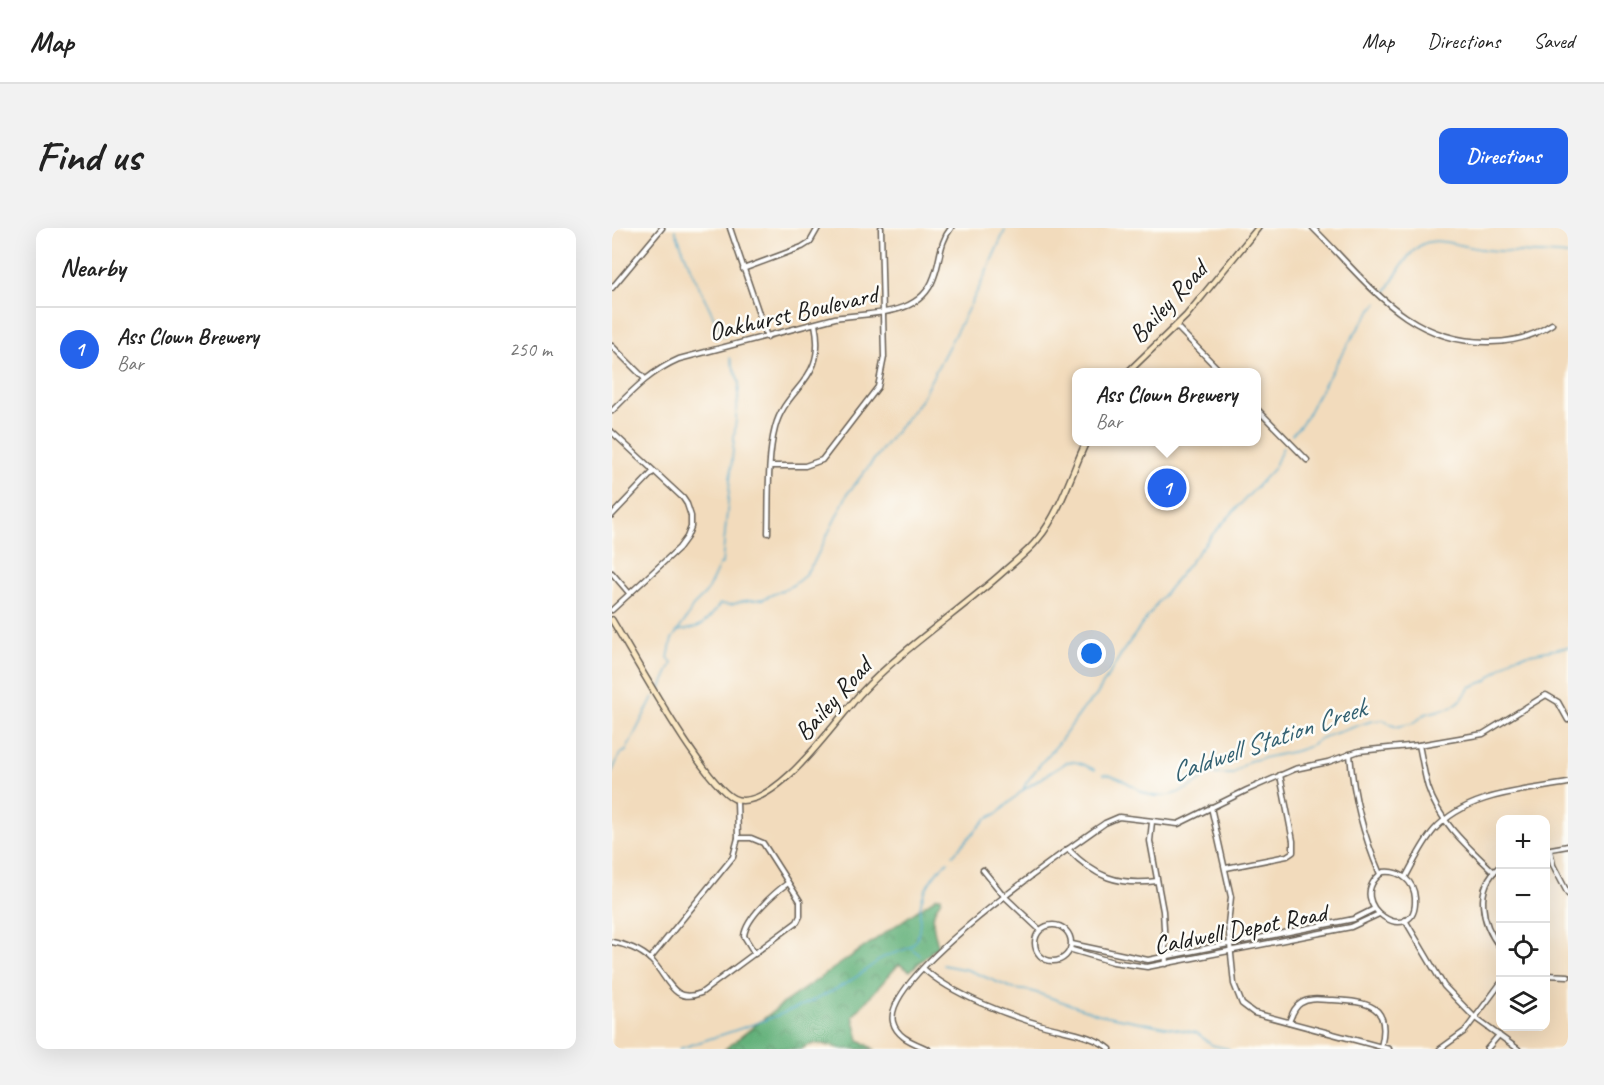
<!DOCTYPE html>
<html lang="en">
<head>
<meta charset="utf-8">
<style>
	:root { --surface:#fff; --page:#f2f2f2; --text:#222; --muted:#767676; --line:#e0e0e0; --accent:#2563eb }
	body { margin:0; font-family:Caveat,sans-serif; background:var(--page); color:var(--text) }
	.controls { position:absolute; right:18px; bottom:18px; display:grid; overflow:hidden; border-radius:12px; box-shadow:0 6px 24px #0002 }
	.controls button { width:54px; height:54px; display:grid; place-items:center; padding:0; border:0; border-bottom:2px solid var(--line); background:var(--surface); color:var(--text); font:30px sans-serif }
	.you { position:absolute; left:480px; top:426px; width:21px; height:21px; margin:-15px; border:4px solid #fff; border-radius:50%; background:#1a73e8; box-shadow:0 0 0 9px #1a73e833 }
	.badge { display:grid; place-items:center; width:39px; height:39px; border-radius:50%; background:var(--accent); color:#fff; font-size:20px; font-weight:700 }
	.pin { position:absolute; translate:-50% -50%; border:3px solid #fff; box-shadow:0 2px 6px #0006 }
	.popup { position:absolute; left:460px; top:140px; width:189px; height:78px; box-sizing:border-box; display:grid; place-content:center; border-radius:12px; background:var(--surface); filter:drop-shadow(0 2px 4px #0005); font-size:20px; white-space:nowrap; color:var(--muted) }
	.popup b { font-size:22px; color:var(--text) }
	.popup::after { content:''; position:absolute; left:50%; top:100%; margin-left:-12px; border:12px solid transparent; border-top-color:var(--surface) }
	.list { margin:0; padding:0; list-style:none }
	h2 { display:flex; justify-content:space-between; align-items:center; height:78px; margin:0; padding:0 24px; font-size:26px }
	h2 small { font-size:20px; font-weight:400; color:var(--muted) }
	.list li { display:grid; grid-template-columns:39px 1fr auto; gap:18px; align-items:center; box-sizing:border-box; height:84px; padding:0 24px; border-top:2px solid var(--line) }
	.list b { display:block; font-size:22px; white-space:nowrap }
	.list p { margin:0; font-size:20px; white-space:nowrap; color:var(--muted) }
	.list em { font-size:20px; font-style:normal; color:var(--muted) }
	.icon { flex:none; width:33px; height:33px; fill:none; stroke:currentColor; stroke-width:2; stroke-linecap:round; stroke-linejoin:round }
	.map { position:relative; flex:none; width:956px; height:821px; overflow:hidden; border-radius:12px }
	header { display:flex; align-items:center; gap:36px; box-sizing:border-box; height:84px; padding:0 30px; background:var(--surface); border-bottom:2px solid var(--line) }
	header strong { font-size:28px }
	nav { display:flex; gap:33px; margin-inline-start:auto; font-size:21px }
	.intro { display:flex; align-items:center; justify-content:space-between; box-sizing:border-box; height:144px; padding:0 36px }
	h1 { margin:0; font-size:42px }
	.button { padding:15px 27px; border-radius:12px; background:var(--accent); color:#fff; font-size:21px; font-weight:700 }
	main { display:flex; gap:36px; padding:0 36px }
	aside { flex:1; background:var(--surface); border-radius:12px; box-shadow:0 6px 24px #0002 }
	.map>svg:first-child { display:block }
</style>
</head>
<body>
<header>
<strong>Map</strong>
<nav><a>Map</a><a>Directions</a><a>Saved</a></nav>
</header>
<div class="intro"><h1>Find us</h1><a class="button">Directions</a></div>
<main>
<aside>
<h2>Nearby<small></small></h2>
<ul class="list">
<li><span class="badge">1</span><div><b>Ass Clown Brewery</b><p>Bar</p></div><em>250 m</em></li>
</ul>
</aside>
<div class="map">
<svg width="956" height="821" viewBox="0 0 956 821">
	<defs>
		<pattern id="forest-crowns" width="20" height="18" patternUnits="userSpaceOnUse" patternTransform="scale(1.5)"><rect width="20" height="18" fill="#64b17a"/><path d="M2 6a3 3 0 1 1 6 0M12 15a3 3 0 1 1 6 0" fill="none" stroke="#528f63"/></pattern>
	</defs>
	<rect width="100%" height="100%" fill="#fdfcf7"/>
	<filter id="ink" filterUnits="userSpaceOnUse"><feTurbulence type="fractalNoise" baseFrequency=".0167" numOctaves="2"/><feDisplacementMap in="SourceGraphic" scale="12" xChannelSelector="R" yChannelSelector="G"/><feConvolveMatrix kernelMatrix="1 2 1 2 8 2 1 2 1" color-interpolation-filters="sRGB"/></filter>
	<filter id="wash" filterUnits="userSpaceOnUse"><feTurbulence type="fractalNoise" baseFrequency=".008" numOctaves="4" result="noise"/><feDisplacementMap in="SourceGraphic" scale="24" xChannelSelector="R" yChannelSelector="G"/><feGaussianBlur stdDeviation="1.35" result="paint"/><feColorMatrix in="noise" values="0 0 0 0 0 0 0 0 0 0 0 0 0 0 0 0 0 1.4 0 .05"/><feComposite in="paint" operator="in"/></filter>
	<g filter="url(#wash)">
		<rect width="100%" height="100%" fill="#f2dbbc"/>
		<path fill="url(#forest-crowns)" stroke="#40664b" stroke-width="1.5" d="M325 669H329V673C316 686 322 702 326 718L298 743 287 736 241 788 247 812 262 821C252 821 242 821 232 821 215 819 206 810 189 821H113L173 774Z"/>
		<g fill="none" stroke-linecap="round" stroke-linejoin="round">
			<g stroke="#4aa6c8" stroke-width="1.5">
				<polyline points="63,2 80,44 111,108"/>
				<path d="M773 65C783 50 793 27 809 17 824 8 848 18 863 20 894 26 925 23 956 27"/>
				<path d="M680 206C696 191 696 184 706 167 724 136 742 103 765 75"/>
				<path d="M65 403C89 401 95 395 108 376L119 377 131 373 151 371 181 357 191 349 202 334 236 265 308 173 368 58 394 0"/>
				<polyline points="47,464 60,435 56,430 60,411 75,390 80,379 94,365 108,336 110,336 126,170 127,154 118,130"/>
				<polyline points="0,544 8,526 14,523 41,469"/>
				<path d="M491 546C511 548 516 557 533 565 554 575 581 559 598 546H621L637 533 684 523 696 519 709 510 760 493 771 492 784 499 802 495 813 486 840 479 850 471 858 459 874 453 902 429 956 419"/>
				<polyline points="411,562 414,555 430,534 446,516 472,480 484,468 511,423 547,373 599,308 662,240 671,219"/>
				<path d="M341 627 374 591 386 585 411 562 455 534C464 532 475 538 483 542"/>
				<polyline points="299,720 308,727"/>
				<polyline points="331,737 356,742 402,761 419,763 486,786 585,805 600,817 617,821"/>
				<path d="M67 821C123 802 181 786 233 756 246 749 257 739 270 730 279 725 292 724 299 718 310 709 307 692 308 680 310 664 323 642 336 634"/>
			</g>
		</g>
	</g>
	<g filter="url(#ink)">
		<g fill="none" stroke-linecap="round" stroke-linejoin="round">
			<g stroke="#675f54" stroke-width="7">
				<g id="street">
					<polyline points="118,0 155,109"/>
					<path d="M701 0C755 53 795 116 879 114 900 114 922 108 940 96"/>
					<polyline points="131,41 190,19 198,14 206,0"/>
					<polyline points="0,60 50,0"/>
					<polyline points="564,98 609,144"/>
					<polyline points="0,118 33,151"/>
					<polyline points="645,181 695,232"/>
					<path d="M0 183C21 162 39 143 67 131L223 90C258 84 308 90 322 49 329 31 327 15 339 0"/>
					<polyline points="0,204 71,270 75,276 79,288 79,299 75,309 67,320 0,382"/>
					<polyline points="159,238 193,238 210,232 266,159 272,129 269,0"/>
					<polyline points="0,287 41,244"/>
					<path d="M156 305C157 273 155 230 163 200 174 157 215 154 203 96"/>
					<polyline points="0,345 17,365"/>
					<path d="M807 517C810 531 812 545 816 559 827 594 856 619 882 644"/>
					<path d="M738 526C741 566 752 609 768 646"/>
					<polyline points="599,579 619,669 616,696 622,756 630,776 642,785 650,787 777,821"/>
					<polyline points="540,594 538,613 551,683 554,736"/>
					<path d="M456 621C483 649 506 658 545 653"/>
					<polyline points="933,622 956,618"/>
					<polyline points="938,622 941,637 956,666"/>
					<path d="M888 638C862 660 869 695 888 719"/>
					<polyline points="614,640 675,628 681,624 681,613 668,547"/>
					<polyline points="371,642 392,668 427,701"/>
					<path d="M771 644C788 642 802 653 803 670 806 723 727 676 771 644Z"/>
					<path d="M793 650C802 634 810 616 822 602 855 565 911 563 956 555"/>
					<polyline points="793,692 832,758 863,790 906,821"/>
					<circle cx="441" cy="715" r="18"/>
					<path d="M0 714C13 716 29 722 39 732 56 748 60 777 89 765L185 694 188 688V673L151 615 139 610H126"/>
					<polyline points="460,716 536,732 742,691 762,681"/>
					<polyline points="460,722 501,734 535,739 739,699 767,686"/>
					<path d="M143 726 132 708C134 690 162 665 176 655"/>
					<polyline points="38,731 121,629 126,610 125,572"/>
					<path d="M312 741C339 766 397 788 433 798 454 804 481 807 498 821"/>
					<polyline points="933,747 956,748"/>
					<path d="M677 794C680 787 682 779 689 775 698 769 711 772 721 772 755 774 780 776 769 819"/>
					<path d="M316 821C303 815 285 810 281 794 270 748 455 622 493 595L507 589 566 596 635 562 683 541 716 534 747 523 807 517 871 506 934 467 946 474 956 492"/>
					<polyline points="828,821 853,803 888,756"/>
					<polyline points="875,821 887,807"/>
				</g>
			</g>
			<g stroke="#675f54" stroke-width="8">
				<g id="secondary">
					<polyline points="516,144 574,88 646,0"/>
					<path d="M0 392C19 423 97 567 126 572 166 579 224 492 249 465 291 420 344 386 390 345 402 334 416 324 426 311 448 285 460 244 474 214"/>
				</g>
			</g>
			<use href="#street" stroke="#fff" stroke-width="4"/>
			<use href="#secondary" stroke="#fae7c3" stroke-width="5"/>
		</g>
	</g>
	<g text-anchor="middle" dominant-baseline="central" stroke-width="5" stroke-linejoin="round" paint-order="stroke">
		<g font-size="26" fill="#1c1c1c" stroke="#fdfcf7">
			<text transform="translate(556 74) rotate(-47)">Bailey Road</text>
			<text transform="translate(181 85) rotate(-13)">Oakhurst Boulevard</text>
			<text transform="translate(221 471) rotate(-48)">Bailey Road</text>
			<text transform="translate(628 701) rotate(-11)">Caldwell Depot Road</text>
		</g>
		<g font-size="27" font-style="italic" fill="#336172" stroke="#fdfcf7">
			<text transform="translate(656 512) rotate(-19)">Caldwell Station Creek</text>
		</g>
	</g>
</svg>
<div class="controls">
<button>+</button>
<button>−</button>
<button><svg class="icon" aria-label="locate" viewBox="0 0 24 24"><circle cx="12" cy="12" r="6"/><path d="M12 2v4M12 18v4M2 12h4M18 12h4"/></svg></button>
<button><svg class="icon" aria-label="layers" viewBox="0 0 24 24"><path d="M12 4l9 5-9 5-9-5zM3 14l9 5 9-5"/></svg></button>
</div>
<div class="you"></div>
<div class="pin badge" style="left:555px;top:260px">1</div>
<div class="popup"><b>Ass Clown Brewery</b>Bar</div>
</div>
</main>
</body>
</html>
